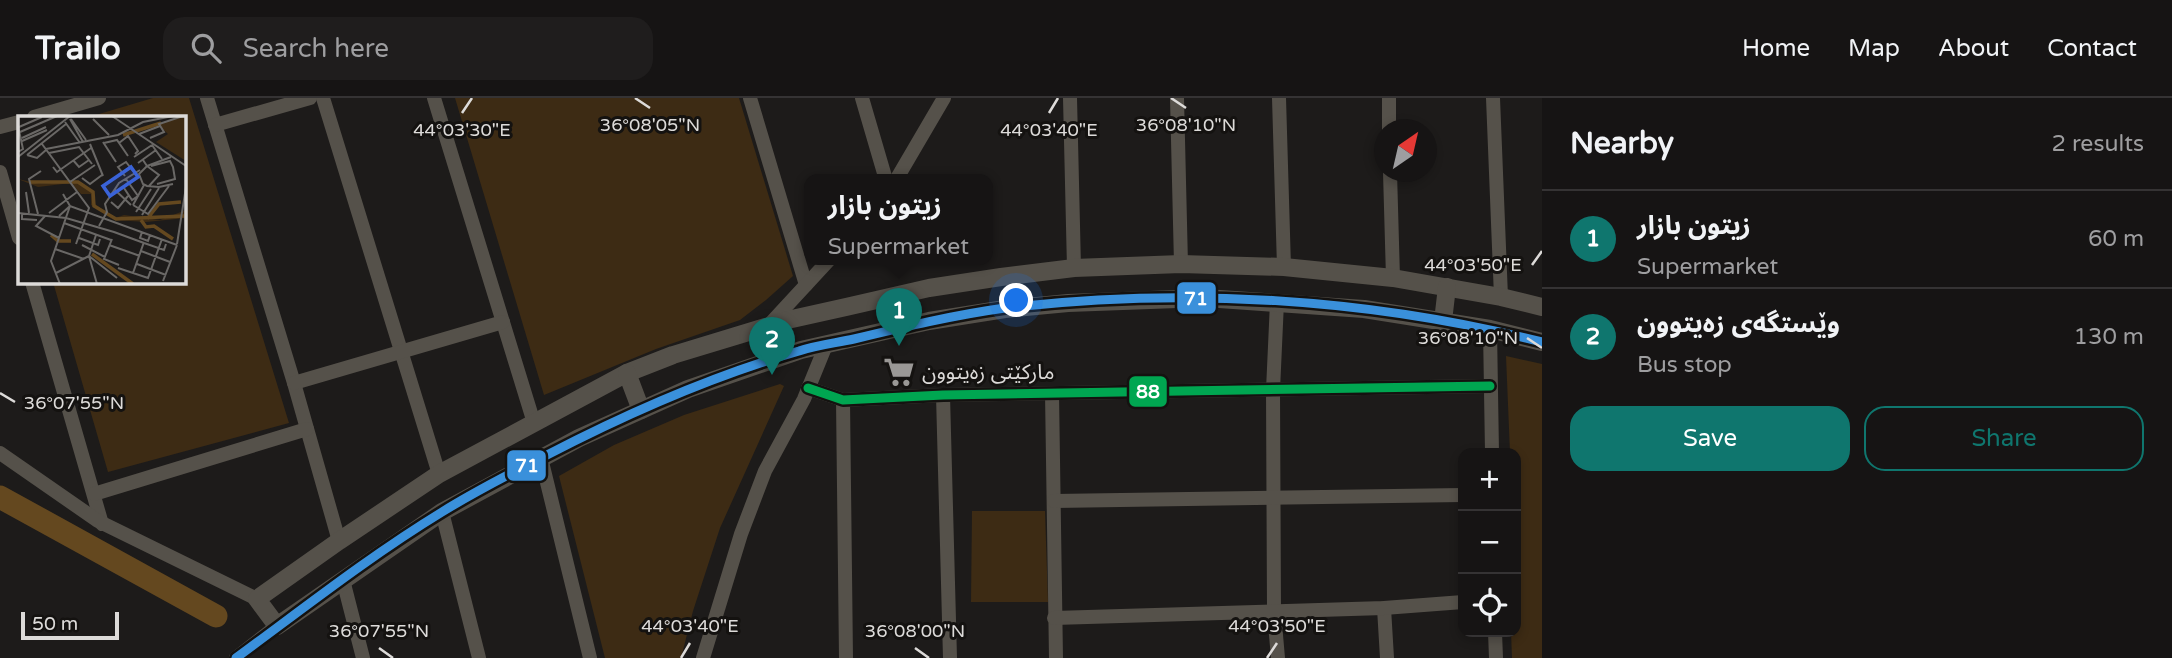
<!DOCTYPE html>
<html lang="en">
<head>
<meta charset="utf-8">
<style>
	:root { --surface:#161414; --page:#1f1d1d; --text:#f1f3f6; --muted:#9e9ea0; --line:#353334; --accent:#0f766e }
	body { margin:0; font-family:"Varela Round","Noto Sans Arabic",sans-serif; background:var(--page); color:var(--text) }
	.controls { position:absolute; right:21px; bottom:21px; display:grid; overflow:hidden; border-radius:14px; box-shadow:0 4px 10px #0003 }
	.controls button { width:63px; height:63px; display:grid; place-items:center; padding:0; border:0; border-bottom:2px solid var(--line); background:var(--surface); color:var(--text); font:35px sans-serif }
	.compass { position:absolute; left:1374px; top:21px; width:63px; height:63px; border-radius:50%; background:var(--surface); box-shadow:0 4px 10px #0003; rotate:34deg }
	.scale { position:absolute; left:21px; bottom:18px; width:98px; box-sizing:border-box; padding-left:7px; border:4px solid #dddbd9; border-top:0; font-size:19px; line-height:24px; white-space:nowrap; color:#dddbd9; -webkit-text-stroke:5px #141210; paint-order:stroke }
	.you { position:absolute; left:1017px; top:203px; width:24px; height:24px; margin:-18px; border:5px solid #fff; border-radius:50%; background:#1a73e8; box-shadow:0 0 0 10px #1a73e833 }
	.badge { display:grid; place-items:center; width:46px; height:46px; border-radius:50%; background:var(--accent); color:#fff; font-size:23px; font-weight:700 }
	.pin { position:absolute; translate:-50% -58px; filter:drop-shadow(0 2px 4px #0008) }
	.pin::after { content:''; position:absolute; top:37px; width:24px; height:21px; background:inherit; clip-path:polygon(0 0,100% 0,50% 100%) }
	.popup { position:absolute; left:804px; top:76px; width:189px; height:91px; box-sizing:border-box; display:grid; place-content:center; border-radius:14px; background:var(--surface); filter:drop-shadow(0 2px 5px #0005); font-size:23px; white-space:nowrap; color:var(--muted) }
	.popup b { font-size:26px; color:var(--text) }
	.popup::after { content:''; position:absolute; left:50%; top:100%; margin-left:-14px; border:14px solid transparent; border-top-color:var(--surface) }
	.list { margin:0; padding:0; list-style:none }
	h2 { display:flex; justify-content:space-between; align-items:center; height:91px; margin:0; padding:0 28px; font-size:30px }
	h2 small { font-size:23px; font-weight:400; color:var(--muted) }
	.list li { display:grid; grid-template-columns:46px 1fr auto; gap:21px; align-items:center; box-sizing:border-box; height:98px; padding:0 28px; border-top:2px solid var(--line) }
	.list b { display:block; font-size:26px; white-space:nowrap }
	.list p { margin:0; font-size:23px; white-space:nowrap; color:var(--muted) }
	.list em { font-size:23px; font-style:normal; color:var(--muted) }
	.actions { display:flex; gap:14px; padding:21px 28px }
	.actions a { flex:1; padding:16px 0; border:2px solid var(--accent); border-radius:21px; text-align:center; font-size:24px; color:var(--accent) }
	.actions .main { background:var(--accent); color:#fff }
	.icon { flex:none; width:38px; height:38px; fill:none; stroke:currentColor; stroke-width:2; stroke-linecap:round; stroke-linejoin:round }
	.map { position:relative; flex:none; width:1542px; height:560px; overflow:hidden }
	header { display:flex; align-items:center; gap:42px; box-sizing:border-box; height:98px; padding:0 35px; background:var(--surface); border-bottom:2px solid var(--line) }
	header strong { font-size:33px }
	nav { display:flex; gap:38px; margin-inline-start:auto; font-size:24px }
	.search { width:490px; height:63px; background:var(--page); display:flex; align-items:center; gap:18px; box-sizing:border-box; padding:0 24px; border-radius:21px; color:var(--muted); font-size:26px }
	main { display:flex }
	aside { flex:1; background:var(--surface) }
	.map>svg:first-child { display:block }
</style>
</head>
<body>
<header>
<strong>Trailo</strong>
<div class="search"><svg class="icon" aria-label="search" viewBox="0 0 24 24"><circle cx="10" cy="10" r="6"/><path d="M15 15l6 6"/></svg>Search here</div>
<nav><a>Home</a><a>Map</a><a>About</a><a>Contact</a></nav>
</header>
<main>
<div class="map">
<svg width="1542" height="560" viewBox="0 0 1542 560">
	<rect width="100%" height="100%" fill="#1d1b1a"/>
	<g fill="#3d2b14">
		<polygon points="153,0 189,0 289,325 108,374 53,184 184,184 184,19 89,19"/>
		<polygon points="455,0 739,0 793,178 766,202 740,222 656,251 544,297"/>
		<polygon points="1506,258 1542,266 1542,560 1512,560 1511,534 1516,534 1516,355 1510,355"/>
		<polygon points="780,286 784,288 720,430 693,513 681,560 605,560 559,378 614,347 684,317"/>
		<polygon points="972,413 1045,413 1048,504 971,504"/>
	</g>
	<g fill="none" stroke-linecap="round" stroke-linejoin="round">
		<polyline stroke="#64481f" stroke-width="23" points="0,399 216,518"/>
		<g stroke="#55514a" stroke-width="14">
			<polyline points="207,0 294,285 339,443"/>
			<polyline points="323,0 439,376"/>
			<polyline points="434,0 534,325"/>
			<polyline points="750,0 806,187"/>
			<polyline points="862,0 886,82"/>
			<polyline points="1070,0 1074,170"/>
			<polyline points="1177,0 1181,166"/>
			<polyline points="1279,0 1284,169"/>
			<polyline points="1389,0 1389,32"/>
			<polyline points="1493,0 1501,199"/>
			<polyline points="34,19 99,0"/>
			<polyline points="215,27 310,0"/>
			<polyline points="0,29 19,24"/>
			<polyline points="0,74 19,140"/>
			<polyline points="1390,74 1393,180"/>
			<polyline points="896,82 944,0"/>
			<polyline points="32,184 102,426"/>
			<polyline points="1277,204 1273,292 1274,514 1278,560"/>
			<polyline points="768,228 829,162"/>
			<polyline points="1490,231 1492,355"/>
			<polyline points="294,285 503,224"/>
			<polyline points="808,290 843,302 943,297 1490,288"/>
			<polyline points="1052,295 1056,560"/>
			<polyline points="943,297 950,560"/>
			<polyline points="843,302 846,560"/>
			<polyline points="0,355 98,423 257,501"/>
			<polyline points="541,360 590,560"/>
			<polyline points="94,396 307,331"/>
			<polyline points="1054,403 1463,397"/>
			<polyline points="442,414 479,560"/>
			<polyline points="343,482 363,560"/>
			<polyline points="1384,510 1387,560"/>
			<polyline points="1054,520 1384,510 1463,504"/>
			<polyline points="1495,534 1496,560"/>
			<polyline points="236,560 277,528"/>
			<polyline points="703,560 741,436 765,373 804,301 826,247"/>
		</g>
		<g stroke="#55514a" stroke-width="18">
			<polyline points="1542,209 1501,199 1393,180 1284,169 1181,166 1074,170 1001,179 929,190 846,209 792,221 673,257 627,275 439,376 339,443 257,501 277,528 442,414 579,340 688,291 801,252 929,223 1005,211 1068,205 1205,200 1364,211 1490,231 1542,244"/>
			<polyline points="1443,223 1447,189"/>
			<polyline points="627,275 641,312"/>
		</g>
		<g stroke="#141210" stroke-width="14">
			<polyline id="bus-1" points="808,290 843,302 943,297 1490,288"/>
		</g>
		<g stroke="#141210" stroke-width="14">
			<path id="bus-2" d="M236 560C304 510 370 458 442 414 476 393 511 375 547 357 628 315 712 278 799 253 817 247 836 245 854 241 904 229 954 217 1005 210 1183 189 1369 200 1542 244"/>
		</g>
		<use href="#bus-1" stroke="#00a651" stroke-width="9"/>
		<use href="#bus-2" stroke="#3a90db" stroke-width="9"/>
	</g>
	<path fill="none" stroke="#dddbd9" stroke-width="2.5" d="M635 0 650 10M1171 0 1186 10M462 15 472 0M1049 15 1058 0M1532 167 1542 153M1527 240 1542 250M0 295 15 304M379 550 393 560M915 550 929 560M681 560 690 545M1267 560 1277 545"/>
	<defs>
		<g id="supermarket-bare" transform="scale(2.415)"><path d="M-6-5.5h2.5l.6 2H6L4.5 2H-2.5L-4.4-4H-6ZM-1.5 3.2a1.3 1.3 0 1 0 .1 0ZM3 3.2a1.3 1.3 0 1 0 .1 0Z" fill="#9a9896" stroke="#141210" stroke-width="2.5" paint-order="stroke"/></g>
	</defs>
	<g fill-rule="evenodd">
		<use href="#supermarket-bare" x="899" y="274"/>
	</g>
	<g text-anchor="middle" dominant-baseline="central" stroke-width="6" stroke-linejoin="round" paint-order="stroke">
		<g font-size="21" fill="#dddbd9" stroke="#141210" text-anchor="start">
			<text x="922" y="274">مارکێتی زەیتوون</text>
		</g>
	</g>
	<g transform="translate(18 18)">
		<rect width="168" height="168" fill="#1d1b1a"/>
		<path d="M161 0H168V45L138 26 150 18 141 9ZM0 63 22 68 61 65 76 76 77 88 97 102 106 99 142 104 168 94V102L128 106 97 104 73 89V78H63L53 67 20 71Z" fill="#3d2b14"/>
		<path fill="none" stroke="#64481f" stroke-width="3.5" d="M105 19 143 7M11 66H60L75 76 76 90 98 103 166 100M129 103 141 88 163 86M123 104 128 111 136 110 155 123M33 119 40 125H53M74 138 115 168"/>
		<path fill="none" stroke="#6a6866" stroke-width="2" d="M94 0 168 50M52 3 65 26M53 3 68 24M75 3 91 19M47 6 62 27M0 10 5 33 0 36M1 11 24 1M2 16 39 0M121 18 142 10M4 22 28 11M132 22 146 16 141 8 165 0M4 25 29 14M85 26 98 46M86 27 99 24 110 40M101 27 110 20 120 35 117 38M24 28 71 92 58 128M72 28 85 60M28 33 100 19 125 6 155 0M31 37 61 31 74 48M9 39 48 8M9 39 19 42 28 34M0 41 52 0M116 41 134 29 144 43M55 44 61 51 71 44M125 44 129 50 153 41M120 47 138 34M133 50 152 45 155 51 157 63 139 68M35 51 39 56 73 32M107 60 100 51 108 46 115 55M64 62 72 68 84 59M52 66 77 49M131 70 141 59 129 50 121 58 125 68 129 70 141 71 155 68M106 72 114 84 120 80 108 63M97 74 113 89M8 76 11 97M93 86 100 92 110 80M115 89 130 98 151 70M115 89 126 69M118 96 133 73M0 97 48 102 96 116M4 97V103L19 104M31 97 59 76M20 98 11 63 23 55M124 99 141 72M27 100 18 110 41 122M41 100 52 90 45 78M46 107 93 124M81 110 89 96 87 88 101 67 122 54M96 116 126 127M124 116 122 122 130 125 132 119M61 122 80 129 82 123M94 123 86 143 101 149M126 127 146 134 148 128M159 128 168 71M64 129 87 141M91 129 122 140M37 133 66 143M123 135 152 146M71 140 99 162M71 140 79 168M119 148 148 159M100 152 130 162 144 123M38 157 71 140 78 119M115 157 126 126M145 165 159 129M42 168 33 145 52 90 159 129"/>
		<path fill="#3a63d8" fill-opacity="0.15" stroke="#3a63d8" stroke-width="3.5" d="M113 51 120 61 92 80 85 70Z"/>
		<rect width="168" height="168" fill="none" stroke="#dddbd9" stroke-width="3.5"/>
	</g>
	<g font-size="18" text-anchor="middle" fill="#dddbd9" stroke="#141210" stroke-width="6" stroke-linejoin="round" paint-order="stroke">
		<text x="650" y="33">36°08'05"N</text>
		<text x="1186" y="33">36°08'10"N</text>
		<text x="462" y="38">44°03'30"E</text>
		<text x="1049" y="38">44°03'40"E</text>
		<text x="1473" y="173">44°03'50"E</text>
		<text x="1468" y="246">36°08'10"N</text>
		<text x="74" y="311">36°07'55"N</text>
		<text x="690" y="534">44°03'40"E</text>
		<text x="1277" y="534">44°03'50"E</text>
		<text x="379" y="539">36°07'55"N</text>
		<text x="915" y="539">36°08'00"N</text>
	</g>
	<g stroke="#141210" stroke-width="2.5">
		<rect x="1176" y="183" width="41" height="34" rx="7" fill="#3a90db"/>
		<rect x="1128" y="277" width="40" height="33" rx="7" fill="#00a651"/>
		<rect x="506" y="351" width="41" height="33" rx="7" fill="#3a90db"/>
	</g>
	<g font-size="19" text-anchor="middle" font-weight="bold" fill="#fff">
		<text x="1196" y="207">71</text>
		<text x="1148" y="300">88</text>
		<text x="527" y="374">71</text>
	</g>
</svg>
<div class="controls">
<button>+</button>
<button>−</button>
<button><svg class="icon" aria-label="locate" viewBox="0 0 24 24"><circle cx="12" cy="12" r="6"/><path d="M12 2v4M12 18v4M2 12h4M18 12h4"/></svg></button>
</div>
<svg class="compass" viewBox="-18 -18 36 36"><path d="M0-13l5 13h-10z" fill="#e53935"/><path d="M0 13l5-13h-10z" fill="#9e9ea0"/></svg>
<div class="scale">50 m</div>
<div class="you"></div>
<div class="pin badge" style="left:899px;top:248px">1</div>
<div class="popup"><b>زيتون بازار</b>Supermarket</div>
<div class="pin badge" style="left:772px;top:277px">2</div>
</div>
<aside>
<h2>Nearby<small>2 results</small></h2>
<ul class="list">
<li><span class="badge">1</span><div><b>زيتون بازار</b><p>Supermarket</p></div><em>60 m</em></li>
<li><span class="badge">2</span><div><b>وێستگەی زەیتوون</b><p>Bus stop</p></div><em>130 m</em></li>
</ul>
<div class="actions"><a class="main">Save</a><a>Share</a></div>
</aside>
</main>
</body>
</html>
